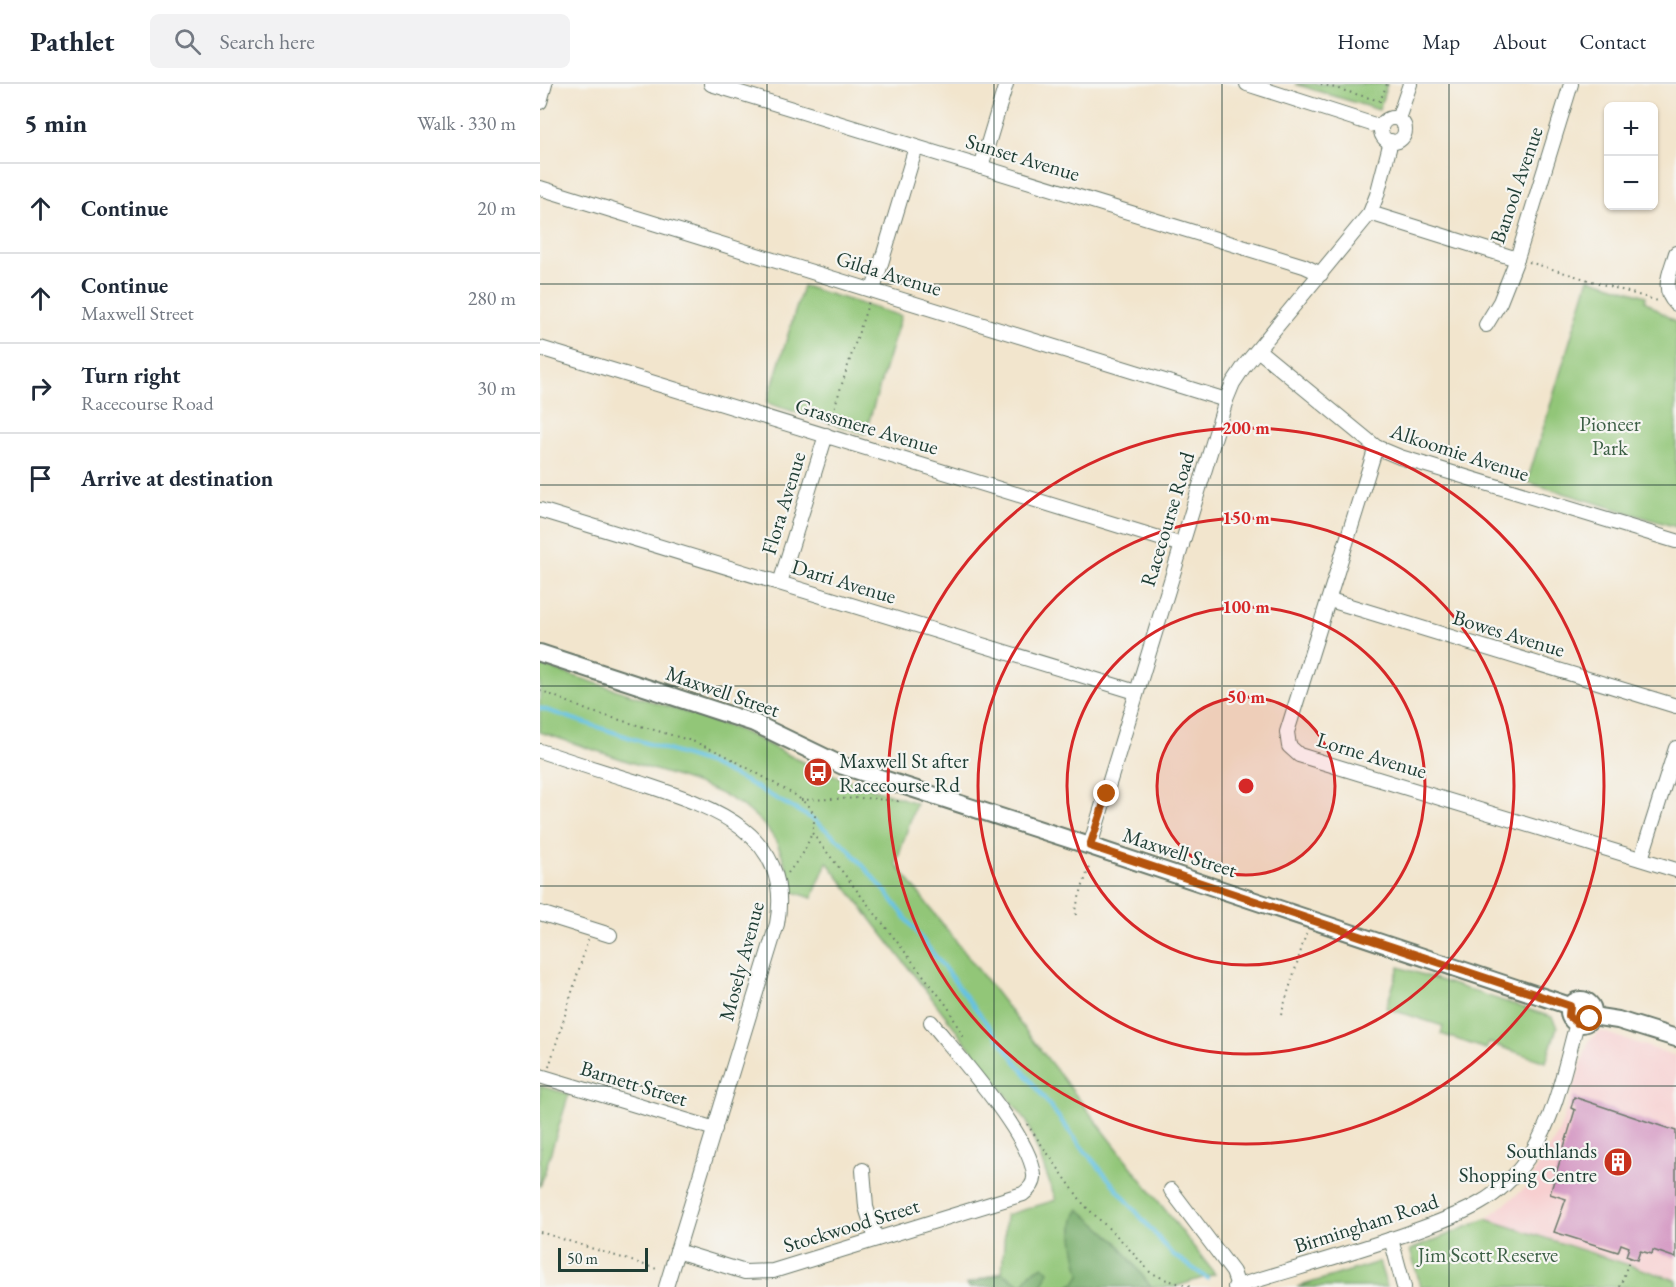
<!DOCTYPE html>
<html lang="en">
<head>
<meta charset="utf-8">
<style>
	:root { --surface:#fff; --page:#f2f2f3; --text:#1f2937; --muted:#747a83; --line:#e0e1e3 }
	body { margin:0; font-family:"EB Garamond",serif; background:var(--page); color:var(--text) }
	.controls { position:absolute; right:18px; top:18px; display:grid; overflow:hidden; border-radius:9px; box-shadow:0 2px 4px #0004 }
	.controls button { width:54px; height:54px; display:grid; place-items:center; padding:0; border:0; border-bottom:2px solid var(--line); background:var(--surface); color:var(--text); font:30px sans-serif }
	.scale { position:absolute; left:18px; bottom:15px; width:90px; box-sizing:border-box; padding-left:6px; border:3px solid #1f3d34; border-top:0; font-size:16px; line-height:21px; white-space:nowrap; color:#1f3d34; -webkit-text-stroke:4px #f6f6f2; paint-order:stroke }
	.stop { position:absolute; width:18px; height:18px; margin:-14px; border:4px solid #b45309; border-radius:50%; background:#fff }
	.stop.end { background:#b45309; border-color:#fff; box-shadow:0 2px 6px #0008 }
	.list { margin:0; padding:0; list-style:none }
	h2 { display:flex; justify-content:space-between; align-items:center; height:78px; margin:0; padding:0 24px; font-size:26px }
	h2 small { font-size:20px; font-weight:400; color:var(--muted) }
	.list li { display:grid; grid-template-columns:39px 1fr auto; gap:18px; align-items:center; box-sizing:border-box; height:90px; padding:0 24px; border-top:2px solid var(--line) }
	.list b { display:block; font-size:22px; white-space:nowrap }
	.list p { margin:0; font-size:20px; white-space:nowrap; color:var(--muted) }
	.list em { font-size:20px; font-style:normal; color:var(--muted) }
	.icon { flex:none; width:33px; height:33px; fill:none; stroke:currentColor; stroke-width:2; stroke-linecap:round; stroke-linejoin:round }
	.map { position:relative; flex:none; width:1136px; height:1203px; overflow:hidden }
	header { display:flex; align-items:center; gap:36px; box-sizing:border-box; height:84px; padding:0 30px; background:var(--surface); border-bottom:2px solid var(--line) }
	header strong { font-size:28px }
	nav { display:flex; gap:33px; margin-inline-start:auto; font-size:21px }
	.search { width:420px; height:54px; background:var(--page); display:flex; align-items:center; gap:15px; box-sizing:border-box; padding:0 21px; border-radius:9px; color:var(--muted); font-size:22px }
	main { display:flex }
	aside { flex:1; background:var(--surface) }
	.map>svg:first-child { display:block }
</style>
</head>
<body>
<header>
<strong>Pathlet</strong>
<div class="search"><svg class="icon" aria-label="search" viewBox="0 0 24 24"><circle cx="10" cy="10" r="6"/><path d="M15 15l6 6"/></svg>Search here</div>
<nav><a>Home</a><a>Map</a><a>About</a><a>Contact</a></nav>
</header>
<main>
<aside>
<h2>5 min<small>Walk · 330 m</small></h2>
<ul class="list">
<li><svg class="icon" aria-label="ahead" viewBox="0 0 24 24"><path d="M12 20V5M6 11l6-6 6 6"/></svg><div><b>Continue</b></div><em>20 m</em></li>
<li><svg class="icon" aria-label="ahead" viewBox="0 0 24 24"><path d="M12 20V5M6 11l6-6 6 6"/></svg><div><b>Continue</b><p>Maxwell Street</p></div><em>280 m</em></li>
<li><svg class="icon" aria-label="right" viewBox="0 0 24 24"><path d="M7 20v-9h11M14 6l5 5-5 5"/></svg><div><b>Turn right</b><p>Racecourse Road</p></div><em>30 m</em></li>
<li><svg class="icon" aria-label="arrive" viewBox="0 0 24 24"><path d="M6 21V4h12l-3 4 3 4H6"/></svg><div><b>Arrive at destination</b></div></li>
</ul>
</aside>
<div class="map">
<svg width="1136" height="1203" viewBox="0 0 1136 1203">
	<rect width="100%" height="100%" fill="#f6f6f2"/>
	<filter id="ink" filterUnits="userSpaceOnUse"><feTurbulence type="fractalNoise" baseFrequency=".0167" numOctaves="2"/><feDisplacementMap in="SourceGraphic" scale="12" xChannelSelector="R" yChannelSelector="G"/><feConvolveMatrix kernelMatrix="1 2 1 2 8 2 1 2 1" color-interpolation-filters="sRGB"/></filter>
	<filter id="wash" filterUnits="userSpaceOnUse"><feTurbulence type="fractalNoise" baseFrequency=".008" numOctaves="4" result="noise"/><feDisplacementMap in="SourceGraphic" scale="24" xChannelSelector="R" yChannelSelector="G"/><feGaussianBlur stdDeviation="1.35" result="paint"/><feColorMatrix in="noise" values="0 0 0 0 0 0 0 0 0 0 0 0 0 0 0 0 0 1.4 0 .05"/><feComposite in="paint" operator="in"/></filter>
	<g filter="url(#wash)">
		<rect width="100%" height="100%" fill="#f2e5cd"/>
		<polygon fill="#f7cfd0" points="1061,947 1136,972 1136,1195 946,1135 985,1104 1019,1048 1049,956"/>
		<g fill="#92c678" stroke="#588256" stroke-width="1.5">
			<polygon points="755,0 847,0 839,26"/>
			<polygon points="1049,194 1106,212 1105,217 1136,239 1136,443 987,398"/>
			<polygon points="263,202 361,232 325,350 227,319"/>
			<path d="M0 581 191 643C223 655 251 675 283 687 313 699 345 708 376 719L356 780 675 1190 634 1203H428L427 1200 462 1188 466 1131 516 1116 487 1038 287 778 272 814 251 807C248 788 243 767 232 751 202 708 143 695 96 680 64 669 32 659 0 648Z"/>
			<polygon points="859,883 1012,933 1017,943 1006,978 949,959 946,965 901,950 903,942 846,924"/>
			<polygon points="0,1002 29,1010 0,1103"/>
			<polygon points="946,1135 1136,1196 1136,1203 881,1203 870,1166"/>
			<polygon points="839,1178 847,1203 757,1203"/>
		</g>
		<g fill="#75ab68" stroke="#4a744e" stroke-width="1.5">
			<path d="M539 1125 577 1158 611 1203H524L535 1199 540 1191C537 1172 526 1141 539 1125Z"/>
			<polygon points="503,1182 509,1187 502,1203 428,1203 427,1200 462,1189 483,1201 490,1189"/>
		</g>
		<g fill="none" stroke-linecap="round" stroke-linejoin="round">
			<polyline stroke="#65c2e3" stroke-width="4" points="0,624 167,679 207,698 274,736 306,762 346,808 540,1061 631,1169 667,1194"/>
		</g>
		<g id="blocks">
			<polygon fill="#d292c0" points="1034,1013 1136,1047 1136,1174 1113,1166 1112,1170 1100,1167 1097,1176 1086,1172 1089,1163 1081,1160 1078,1168 1014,1148 1026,1115 1010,1110 1035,1026 1031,1024"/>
		</g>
	</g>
	<g filter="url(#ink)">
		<use href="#blocks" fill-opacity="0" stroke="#69786a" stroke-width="1.5"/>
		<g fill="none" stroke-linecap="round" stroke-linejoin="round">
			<g stroke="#69786a" stroke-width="16">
				<g id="minor">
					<polyline points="171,0 764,182 781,190"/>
					<polyline points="707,0 841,43"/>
					<polyline points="0,18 5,0"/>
					<circle cx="853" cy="46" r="12"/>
					<polyline points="858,35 870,0"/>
					<polyline points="441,83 466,0"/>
					<polyline points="0,104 686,316"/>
					<polyline points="830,129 977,175"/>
					<path d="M1136 169C1131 187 1120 205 1136 220"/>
					<polyline points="333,206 376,63"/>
					<polyline points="946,241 960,218 977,175 1031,0"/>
					<polyline points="0,264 642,461"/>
					<polyline points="718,266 836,363 860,373 1136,457"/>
					<polyline points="836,363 747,648 749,662 759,671 1136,786"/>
					<polyline points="0,426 596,608"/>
					<polyline points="240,499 286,351"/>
					<polyline points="790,516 1136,622"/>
					<path d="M0 667C33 678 67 689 100 699 169 722 254 747 237 840L126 1203"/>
					<polyline points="550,762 686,316 693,299 705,281 830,129 837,111 851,57"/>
					<polyline points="1101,775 1136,664"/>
					<polyline points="0,829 70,851"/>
					<polyline points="0,992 175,1045"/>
					<polyline points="323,1086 326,1123 336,1155"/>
					<polyline points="631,1106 693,1188 698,1202"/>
					<polyline points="851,1155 864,1203"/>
					<path d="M137 1167 205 1188 233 1187 483 1110C490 1105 495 1099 494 1091 490 1051 418 972 391 938"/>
					<path d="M695 1203C753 1185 812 1169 869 1149 893 1140 918 1132 940 1119 961 1107 979 1088 992 1068 1016 1030 1025 982 1037 939"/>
				</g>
			</g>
			<g stroke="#69786a" stroke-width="20">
				<g id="major">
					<polyline points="0,569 214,639 303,682 550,762 1030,922"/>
					<circle cx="1041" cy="928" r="12"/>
					<polyline points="1052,932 1078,936 1136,954"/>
				</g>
			</g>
			<g stroke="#69786a" stroke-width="2" stroke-dasharray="1.5 4.5" stroke-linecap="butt">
				<polyline points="781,0 840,17 847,0"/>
				<polyline points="989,178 1118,217"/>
				<polyline points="289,340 329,217"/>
				<polyline points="0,606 49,627 152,657 183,670 255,711 269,722 275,732 272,749 408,923 424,956"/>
				<polyline points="261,716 325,714 358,717 359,715"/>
				<polyline points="248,789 264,768 272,749"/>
				<polyline points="536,831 535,826 550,780"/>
				<polyline points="741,931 766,850"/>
				<polyline points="9,983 48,856"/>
				<polyline points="487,1040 544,1121 580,1155 610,1188 624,1195 651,1203"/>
				<polyline points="0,1148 117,1185"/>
				<polyline points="1080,1203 1090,1174"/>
			</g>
			<use href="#minor" stroke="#fff" stroke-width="14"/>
			<use href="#major" stroke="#fff" stroke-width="16"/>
		</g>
	</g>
	<g fill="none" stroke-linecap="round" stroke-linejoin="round" filter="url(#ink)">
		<polyline stroke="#b45309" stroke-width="8" points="567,710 550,762 1030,922 1029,932 1037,939 1044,939 1050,935"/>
	</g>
	<path fill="none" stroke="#1f3d34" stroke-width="1.5" stroke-opacity="0.55" d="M227 0V1203M454 0V1203M682 0V1203M909 0V1203M0 200H1136M0 401H1136M0 602H1136M0 802H1136M0 1002H1136"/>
	<circle cx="706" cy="702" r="89" fill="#d62828" fill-opacity=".12"/>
	<g fill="none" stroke="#d62828" stroke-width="3">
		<circle cx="706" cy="702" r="89"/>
		<circle cx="706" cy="702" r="179"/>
		<circle cx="706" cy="702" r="268"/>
		<circle cx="706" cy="702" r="358"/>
	</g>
	<defs>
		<g id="bus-disc" transform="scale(1.5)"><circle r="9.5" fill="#c8321e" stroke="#f6f6f2"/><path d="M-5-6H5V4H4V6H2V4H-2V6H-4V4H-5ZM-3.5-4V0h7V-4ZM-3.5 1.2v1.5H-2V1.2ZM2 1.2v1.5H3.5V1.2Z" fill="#fff"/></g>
		<g id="building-disc" transform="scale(1.5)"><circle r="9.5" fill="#c8321e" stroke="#f6f6f2"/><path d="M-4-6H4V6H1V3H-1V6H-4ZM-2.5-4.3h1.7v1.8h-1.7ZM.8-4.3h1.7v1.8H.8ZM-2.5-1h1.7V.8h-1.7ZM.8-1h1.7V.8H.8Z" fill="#fff"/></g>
	</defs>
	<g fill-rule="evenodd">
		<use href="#bus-disc" x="278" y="688"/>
		<use href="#building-disc" x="1078" y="1078"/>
	</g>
	<g text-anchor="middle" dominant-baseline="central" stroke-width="4.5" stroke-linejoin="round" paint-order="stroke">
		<g font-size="21" fill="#1f3d34" stroke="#f6f6f2">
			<text transform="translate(483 73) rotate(17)">Sunset Avenue</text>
			<text transform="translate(976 101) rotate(-71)">Banool Avenue</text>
			<text transform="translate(349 189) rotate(17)">Gilda Avenue</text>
			<text transform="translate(327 342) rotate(17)">Grassmere Avenue</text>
			<text transform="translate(920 368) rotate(18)">Alkoomie Avenue</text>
			<text transform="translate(243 419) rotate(-73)">Flora Avenue</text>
			<text transform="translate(627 435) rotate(-73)">Racecourse Road</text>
			<text transform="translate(304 497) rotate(17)">Darri Avenue</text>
			<text transform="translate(969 549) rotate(17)">Bowes Avenue</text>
			<text transform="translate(183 607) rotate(19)">Maxwell Street</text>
			<text transform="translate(832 671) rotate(17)">Lorne Avenue</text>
			<text transform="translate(640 768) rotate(18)">Maxwell Street</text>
			<text transform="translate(201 877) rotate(-75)">Mosely Avenue</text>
			<text transform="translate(94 999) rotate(17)">Barnett Street</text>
			<text transform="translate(826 1139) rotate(-18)">Birmingham Road</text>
			<text transform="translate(311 1141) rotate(-17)">Stockwood Street</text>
		</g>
		<g font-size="21" fill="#3c5f45" stroke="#f6f6f2">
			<text x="1070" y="339">Pioneer<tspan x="1070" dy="24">Park</tspan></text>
			<text x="948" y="1170">Jim Scott Reserve</text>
		</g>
		<g font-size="21" fill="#1f3d34" stroke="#f6f6f2" text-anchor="start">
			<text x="299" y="676">Maxwell St after<tspan x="299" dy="24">Racecourse Rd</tspan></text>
			<text x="1057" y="1066" text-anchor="end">Southlands<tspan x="1057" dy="24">Shopping Centre</tspan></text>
		</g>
	</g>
	<circle cx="706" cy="702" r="9" fill="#d62828" stroke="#f6f6f2" stroke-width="3"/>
	<g font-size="18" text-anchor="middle" font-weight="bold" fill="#d62828" stroke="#f6f6f2" stroke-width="4.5" stroke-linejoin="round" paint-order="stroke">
		<text x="706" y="350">200 m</text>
		<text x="706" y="440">150 m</text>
		<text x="706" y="529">100 m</text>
		<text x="706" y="619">50 m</text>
	</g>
</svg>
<div class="controls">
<button>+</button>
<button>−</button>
</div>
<div class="scale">50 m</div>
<div class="stop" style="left:1050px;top:935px"></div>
<div class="stop end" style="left:567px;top:710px"></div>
</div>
</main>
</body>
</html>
